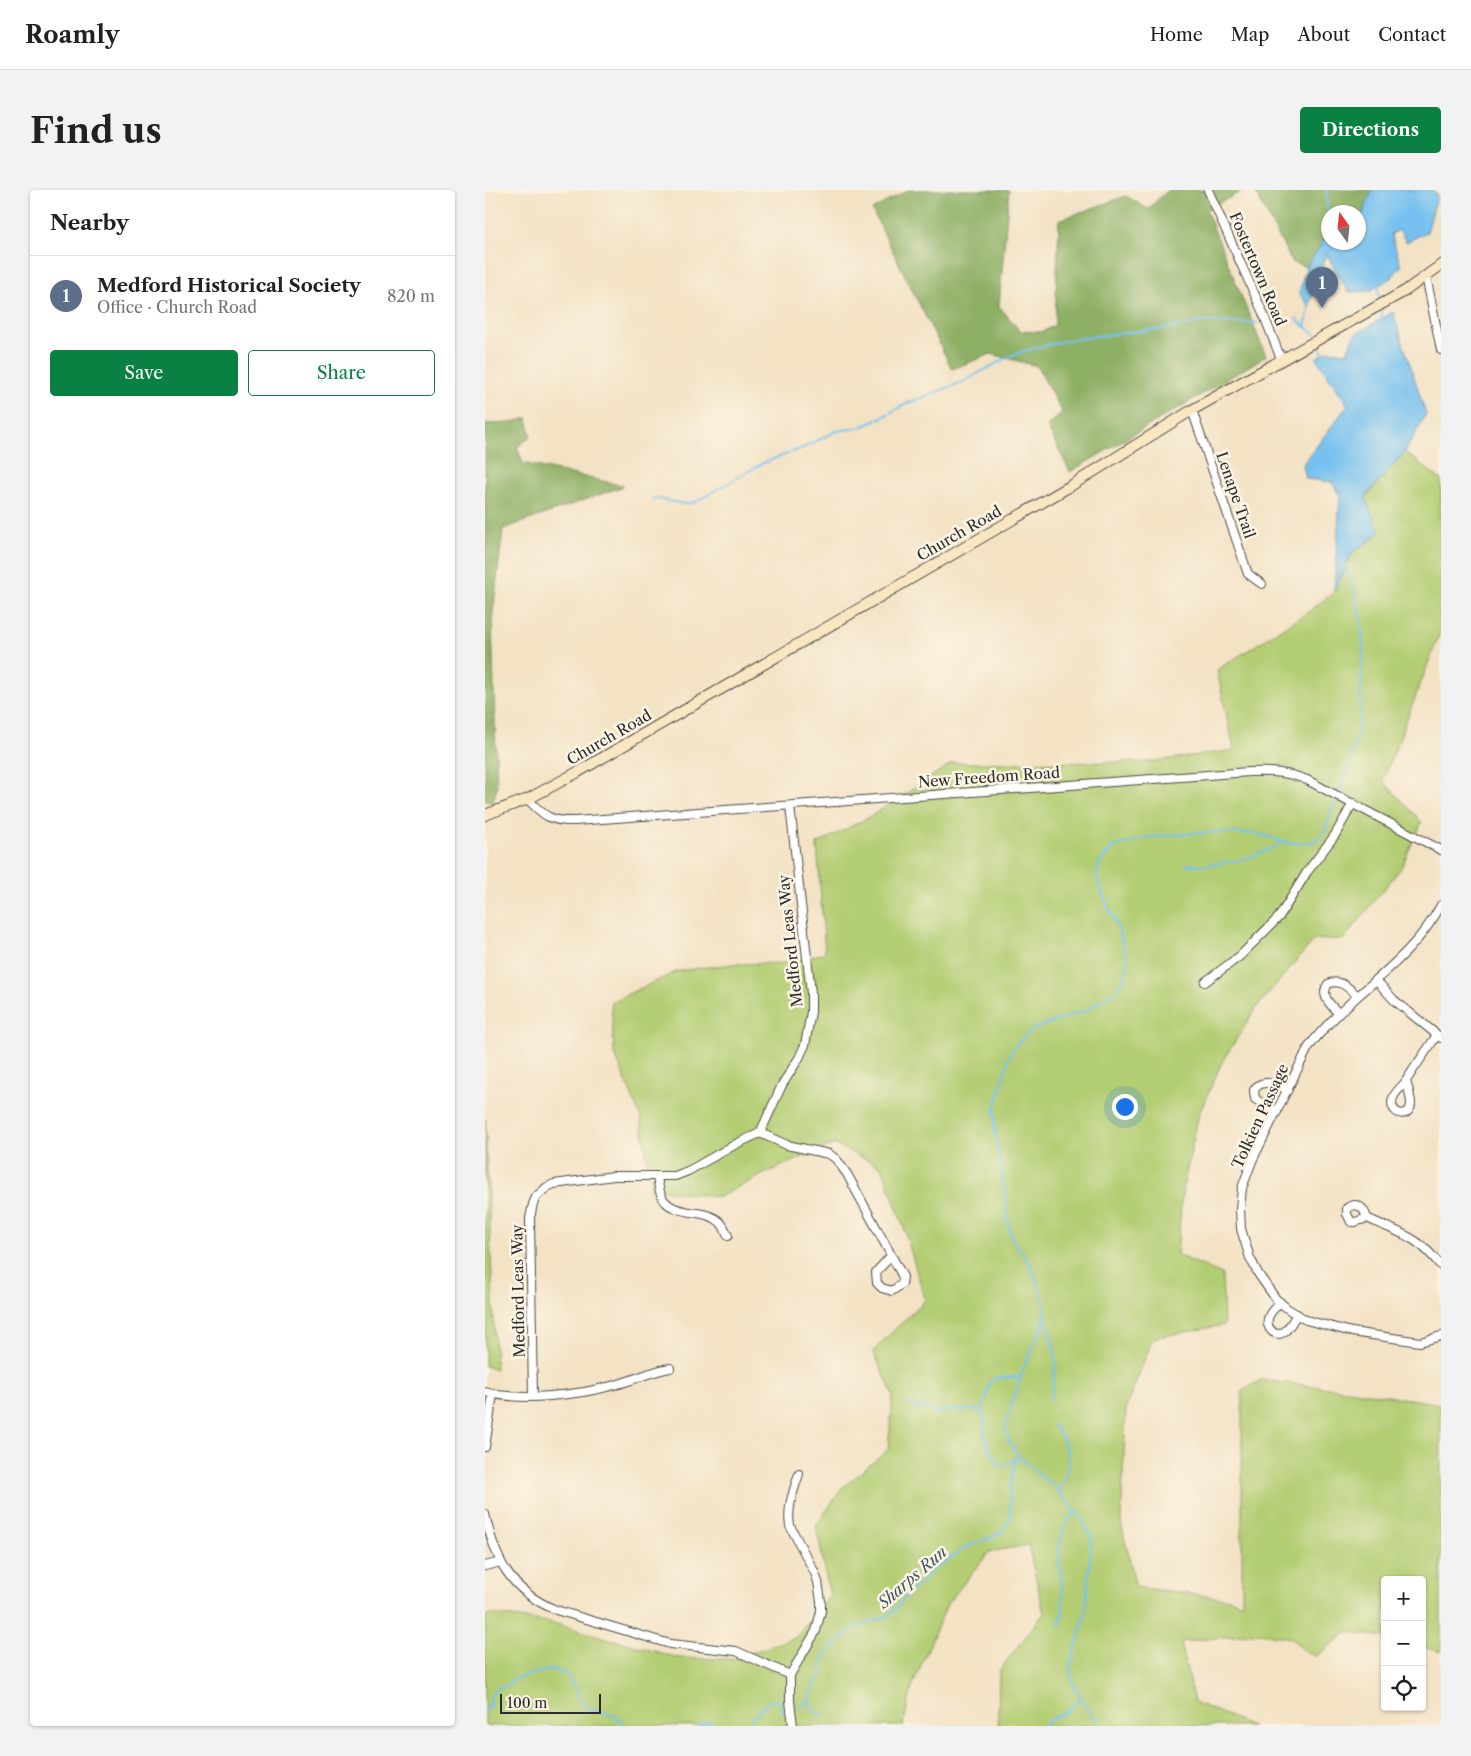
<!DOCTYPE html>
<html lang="en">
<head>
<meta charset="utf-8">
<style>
	:root { --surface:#fff; --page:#f2f2f2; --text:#202124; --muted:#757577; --line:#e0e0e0; --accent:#0b8043 }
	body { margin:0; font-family:"Libre Caslon Text",serif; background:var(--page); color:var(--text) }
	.controls { position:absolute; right:15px; bottom:15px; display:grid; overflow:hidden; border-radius:5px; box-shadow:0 1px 4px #0004 }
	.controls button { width:45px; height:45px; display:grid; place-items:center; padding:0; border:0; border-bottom:1px solid var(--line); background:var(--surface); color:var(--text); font:25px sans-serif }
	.compass { position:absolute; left:836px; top:15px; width:45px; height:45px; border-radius:50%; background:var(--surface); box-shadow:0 1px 4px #0004; rotate:345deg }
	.scale { position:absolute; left:15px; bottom:12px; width:101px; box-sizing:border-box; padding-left:5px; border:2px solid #2b2b2b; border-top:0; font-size:14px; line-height:18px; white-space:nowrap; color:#2b2b2b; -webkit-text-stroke:4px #fcf5e5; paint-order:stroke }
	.you { position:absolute; left:639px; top:916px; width:18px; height:18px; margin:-12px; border:4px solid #fff; border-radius:50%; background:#1a73e8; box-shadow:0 0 0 8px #1a73e833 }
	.badge { display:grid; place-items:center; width:32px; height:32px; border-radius:50%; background:var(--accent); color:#fff; font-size:16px; font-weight:700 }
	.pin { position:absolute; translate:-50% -41px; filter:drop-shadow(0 1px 2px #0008) }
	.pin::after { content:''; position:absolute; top:26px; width:18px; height:15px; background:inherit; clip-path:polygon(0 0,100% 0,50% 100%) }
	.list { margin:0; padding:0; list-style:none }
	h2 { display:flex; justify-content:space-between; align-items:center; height:65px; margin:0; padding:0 20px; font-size:21px }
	h2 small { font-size:16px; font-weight:400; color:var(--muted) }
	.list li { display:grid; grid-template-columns:32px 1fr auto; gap:15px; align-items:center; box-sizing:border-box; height:80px; padding:0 20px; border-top:1px solid var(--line) }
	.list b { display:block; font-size:19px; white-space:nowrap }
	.list p { margin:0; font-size:16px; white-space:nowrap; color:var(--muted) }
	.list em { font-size:16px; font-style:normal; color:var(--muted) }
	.actions { display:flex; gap:10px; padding:15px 20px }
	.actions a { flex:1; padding:11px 0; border:1px solid var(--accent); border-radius:5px; text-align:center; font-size:18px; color:var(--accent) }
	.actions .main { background:var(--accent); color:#fff }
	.icon { flex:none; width:28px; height:28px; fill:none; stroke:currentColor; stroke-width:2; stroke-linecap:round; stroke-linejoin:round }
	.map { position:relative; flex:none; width:956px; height:1536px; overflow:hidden; border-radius:5px }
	header { display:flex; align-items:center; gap:30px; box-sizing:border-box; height:70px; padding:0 25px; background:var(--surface); border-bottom:1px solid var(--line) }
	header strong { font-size:24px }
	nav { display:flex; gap:28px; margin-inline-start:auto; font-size:18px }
	.intro { display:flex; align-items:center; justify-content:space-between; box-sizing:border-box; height:120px; padding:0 30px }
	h1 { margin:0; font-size:35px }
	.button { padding:12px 22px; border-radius:5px; background:var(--accent); color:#fff; font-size:18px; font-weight:700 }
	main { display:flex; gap:30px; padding:0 30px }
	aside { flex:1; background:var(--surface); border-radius:5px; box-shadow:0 1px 4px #0004 }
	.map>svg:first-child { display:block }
</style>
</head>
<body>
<header>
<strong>Roamly</strong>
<nav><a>Home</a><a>Map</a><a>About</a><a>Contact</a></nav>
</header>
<div class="intro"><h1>Find us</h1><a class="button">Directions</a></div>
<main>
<aside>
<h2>Nearby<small></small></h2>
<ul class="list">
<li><span class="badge" style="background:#5c6f8a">1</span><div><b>Medford Historical Society</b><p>Office · Church Road</p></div><em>820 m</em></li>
</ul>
<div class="actions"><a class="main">Save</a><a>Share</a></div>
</aside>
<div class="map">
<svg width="956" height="1536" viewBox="0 0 956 1536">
	<rect width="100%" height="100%" fill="#fcf5e5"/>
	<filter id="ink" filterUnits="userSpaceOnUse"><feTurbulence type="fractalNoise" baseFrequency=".02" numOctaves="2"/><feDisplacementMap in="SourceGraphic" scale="10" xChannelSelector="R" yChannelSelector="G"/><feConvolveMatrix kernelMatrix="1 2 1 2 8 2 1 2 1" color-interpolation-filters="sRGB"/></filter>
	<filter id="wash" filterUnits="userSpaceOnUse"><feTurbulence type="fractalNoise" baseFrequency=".0096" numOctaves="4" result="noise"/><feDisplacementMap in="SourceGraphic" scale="20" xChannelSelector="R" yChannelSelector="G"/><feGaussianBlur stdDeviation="1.12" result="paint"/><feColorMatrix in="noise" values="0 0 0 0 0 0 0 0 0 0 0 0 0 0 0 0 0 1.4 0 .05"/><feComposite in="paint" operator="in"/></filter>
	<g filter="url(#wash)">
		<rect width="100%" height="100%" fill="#f3e2c4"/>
		<g fill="#b3cd73" stroke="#6f7c4f">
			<polygon points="920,262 956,290 956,440 898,591 937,632 916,678 859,749 829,750 771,818 737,872 714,924 697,1003 692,1065 737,1084 739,1135 668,1148 641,1218 636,1333 651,1397 745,1409 757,1414 757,1201 776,1190 870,1201 956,1214 956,1462 937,1457 937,1390 900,1390 900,1447 863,1442 831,1466 821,1463 806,1448 774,1443 696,1452 709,1512 767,1536 513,1536 514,1481 559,1423 543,1355 504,1362 462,1414 427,1497 418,1536 0,1536 0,1427 5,1424 64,1432 194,1468 249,1469 311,1447 345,1406 331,1336 357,1298 403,1260 408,1205 388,1161 440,1110 419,1038 397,977 349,954 285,981 234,1007 166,999 156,928 129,862 126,812 193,781 248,774 301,773 340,763 332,654 388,625 467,573 664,572 749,560 732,480 826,420 849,402 867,363 895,343 880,308"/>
			<polygon points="0,929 11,1179 0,1176"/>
		</g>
		<g fill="#8eb065" stroke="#5c6e48">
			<polygon points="423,0 524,0 514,116 535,141 557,142 570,135 574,30 641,6 663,19 683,0 759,0 721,20 781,166 585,282 562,236 577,222 552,176 506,164 467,179 387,20"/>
			<polygon points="769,0 887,0 874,33 874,22 844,22 843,50 839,50 821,77 807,72"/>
			<polygon points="42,228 46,246 32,257 38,273 139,296 18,339 7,431 12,597 8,612 6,613 0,610 0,234 26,233"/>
		</g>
		<g fill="#76c1ef" stroke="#50768d">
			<polygon points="887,0 948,0 952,6 942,42 921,52 915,40 906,44 916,76 906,88 885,101 863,102 841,63 824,116 814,103 821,77 840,49 843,50 844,52 874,52 874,33"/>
			<polygon points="908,122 941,224 920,262 880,307 895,343 867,363 849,402 855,306 847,292 821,289 818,274 863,215 831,168 843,161 862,163 869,145"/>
		</g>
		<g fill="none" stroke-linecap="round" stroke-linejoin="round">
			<g stroke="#76c1ef" stroke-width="2">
				<polyline points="841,0 843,25 842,52"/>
				<polyline points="892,95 895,110"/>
				<path d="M811 128C817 137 827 138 832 147"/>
				<polyline points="897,129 897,119"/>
				<polyline points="820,137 824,119 823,115"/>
				<polyline points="834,154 839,166"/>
				<polyline points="168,308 200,314 210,312 278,273 318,258 351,241 373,238 388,232 423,213 478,192 523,167 545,159 578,151 620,145 686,138 716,132 772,133"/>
				<polyline points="853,604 871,553 874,533 878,462 877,439 872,410 860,375"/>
				<path d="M701 675C737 676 767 670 799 652"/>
				<polyline points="560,1127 567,1149 571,1170 566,1210"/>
				<polyline points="421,1213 436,1219 444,1218 450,1223 464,1220 495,1220"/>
				<path d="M495 1220 499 1224C498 1239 499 1253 508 1265 510 1267 510 1270 512 1272 518 1281 526 1272 531 1267"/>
				<path d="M496 1220C503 1211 501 1202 505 1191L511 1188 535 1187"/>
				<path d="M568 1235C586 1256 588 1278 574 1302"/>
				<path d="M575 1437C576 1430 578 1424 578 1417 578 1385 564 1347 591 1321"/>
				<path d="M325 1508C325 1517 330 1524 339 1525"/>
				<polyline points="314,1518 325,1508 329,1496 337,1485 338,1469 341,1464 364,1442 371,1438 405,1425 428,1399 438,1392 444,1383 483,1356 505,1348 517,1342 525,1329 525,1299 531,1267"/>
				<polyline points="0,1520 5,1516 5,1508 12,1498 23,1495 27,1490 35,1487 68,1479 76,1481 84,1487 100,1517 129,1526 141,1536"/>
				<polyline points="213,1536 224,1532 234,1536"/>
				<path d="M264 1536C270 1524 280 1511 294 1509L295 1519 300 1521"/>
				<polyline points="558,1536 568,1528 585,1520 596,1507"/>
				<path d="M614 1536C604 1521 585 1496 585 1478L600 1426 607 1348 596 1328 570 1297 535 1268 524 1251 520 1237 539 1176 557 1138 560 1121 559 1111 548 1081 542 1069 529 1052 524 1040 516 976 510 943V919L524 866 535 851 548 839 602 820 630 801 640 787 643 774 641 764 633 738 614 696 612 685 614 673 628 657 660 648 684 645 731 642 774 644 800 652 816 654 827 652 833 649 840 641 851 608"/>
			</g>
		</g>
	</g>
	<g filter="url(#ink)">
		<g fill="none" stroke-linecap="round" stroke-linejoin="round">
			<g stroke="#494642" stroke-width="10">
				<g id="street">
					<polyline points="723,0 778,123 796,169"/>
					<polyline points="941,86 956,160"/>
					<polyline points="707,220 763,384 777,394"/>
					<path d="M43 609C58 626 67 632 90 631L764 582C785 581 802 582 822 590L956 660"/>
					<path d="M956 715C925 774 862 805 823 858L767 971 757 998 755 1019 756 1039 765 1068 774 1085 791 1109 803 1119 821 1130 867 1142 935 1152 956 1146"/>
					<polyline points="891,790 909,810 956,848"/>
					<polyline points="720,792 755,766 794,727 822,682 850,645 868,613"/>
					<path d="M853 823C845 814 835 806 843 794 855 788 863 798 872 805"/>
					<path d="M921 891C923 898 926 907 926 914 925 928 908 926 907 913 907 910 907 909 909 906 912 900 918 896 921 891 931 875 942 860 952 845"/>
					<path d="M792 922 770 909 769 900C777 887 792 895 803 900"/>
					<polyline points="275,943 302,955 344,964 351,969 362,984 418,1087 417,1094 407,1101 397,1098 392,1093 391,1082 406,1066"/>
					<path d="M172 986C173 994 174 1002 178 1009 191 1027 220 1018 235 1032 239 1036 241 1041 243 1046"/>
					<path d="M882 1028C879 1018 873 1011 862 1018V1024L866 1032H870L882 1028C915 1044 931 1044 956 1076"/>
					<path d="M795 1112C791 1117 784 1122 783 1129 781 1139 791 1149 800 1141 805 1137 808 1130 812 1124"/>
					<path d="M0 1202C36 1212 94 1205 130 1195 149 1190 166 1181 185 1178"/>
					<polyline points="48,1206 45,1028 48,1014 51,1007 62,997 69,994 129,986 190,986 203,981 253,953 275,943 297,895 314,868 320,855 326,822 326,803 305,616"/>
					<polyline points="0,1257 8,1204"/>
					<path d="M0 1324C10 1370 25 1401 71 1420L185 1454 251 1461 305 1485"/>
					<polyline points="0,1376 16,1372"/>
					<path d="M308 1536 305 1511V1485L331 1441 336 1421V1411L333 1392 330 1383 305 1336C302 1318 308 1302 314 1284"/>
				</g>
			</g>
			<g stroke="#494642" stroke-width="12">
				<polyline id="secondary" points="0,625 43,609 93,582 587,295 707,220 920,101 956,75"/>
			</g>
			<use href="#street" stroke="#fff" stroke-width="8"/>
			<use href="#secondary" stroke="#f9e7c3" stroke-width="10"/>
		</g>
	</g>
	<g text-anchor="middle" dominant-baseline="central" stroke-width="5" stroke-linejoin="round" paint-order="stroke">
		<g font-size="15" fill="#2b2b2b" stroke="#fcf5e5">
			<text transform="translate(773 79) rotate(67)">Fostertown Road</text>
			<text transform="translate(751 305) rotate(71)">Lenape Trail</text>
			<text transform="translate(474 343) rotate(-30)">Church Road</text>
			<text transform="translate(124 547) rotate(-30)">Church Road</text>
			<text transform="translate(504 587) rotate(-4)">New Freedom Road</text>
			<text transform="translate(305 751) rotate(-96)">Medford Leas Way</text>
			<text transform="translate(775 926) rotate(-65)">Tolkien Passage</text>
			<text transform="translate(33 1101) rotate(-91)">Medford Leas Way</text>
		</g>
		<g font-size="16" font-style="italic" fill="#425866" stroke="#fcf5e5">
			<text transform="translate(427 1387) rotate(-41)">Sharps Run</text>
		</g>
	</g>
</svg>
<div class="controls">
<button>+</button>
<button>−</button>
<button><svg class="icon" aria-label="locate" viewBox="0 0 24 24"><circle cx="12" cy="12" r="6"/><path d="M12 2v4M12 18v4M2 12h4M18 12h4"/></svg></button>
</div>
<svg class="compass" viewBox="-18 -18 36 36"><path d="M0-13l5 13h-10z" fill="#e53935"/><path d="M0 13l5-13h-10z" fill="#757577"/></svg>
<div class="scale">100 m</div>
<div class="you"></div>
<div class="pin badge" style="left:837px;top:118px;background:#5c6f8a">1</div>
</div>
</main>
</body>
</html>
